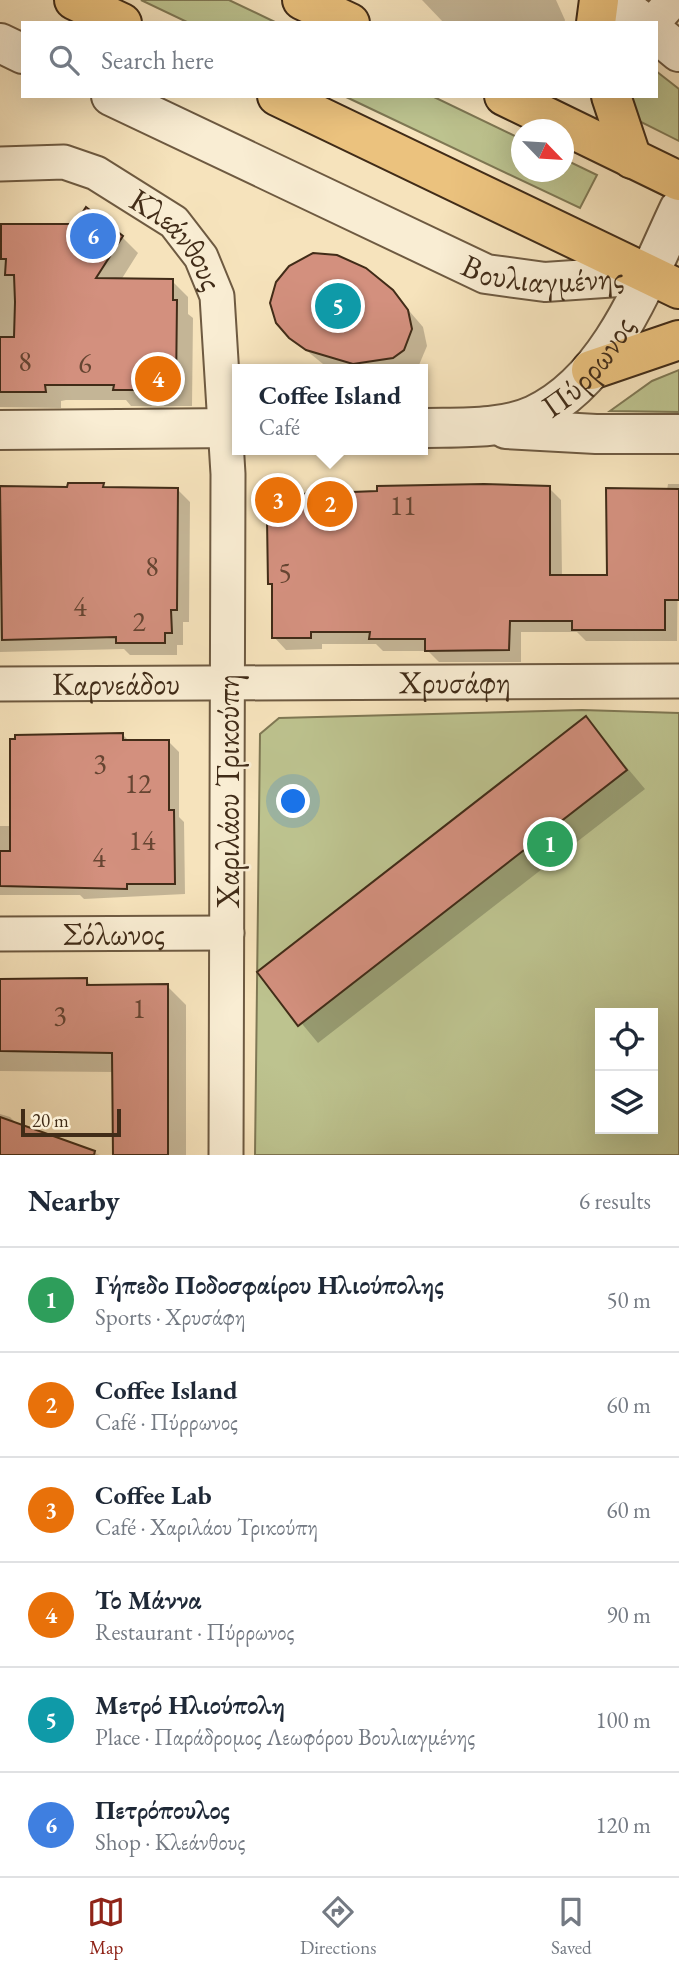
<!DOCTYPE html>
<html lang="en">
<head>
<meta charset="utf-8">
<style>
	:root { --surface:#fff; --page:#f6f6f7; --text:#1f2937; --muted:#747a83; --line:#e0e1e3; --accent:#8f2418 }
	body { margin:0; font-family:"EB Garamond",serif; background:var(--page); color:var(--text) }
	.controls { position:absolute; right:21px; bottom:21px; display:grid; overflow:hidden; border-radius:0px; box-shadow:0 7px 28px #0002 }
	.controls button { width:63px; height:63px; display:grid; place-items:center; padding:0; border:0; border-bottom:2px solid var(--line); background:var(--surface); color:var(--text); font:35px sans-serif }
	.compass { position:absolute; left:511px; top:119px; width:63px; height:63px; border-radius:50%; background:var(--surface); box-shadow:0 7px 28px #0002; rotate:115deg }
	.scale { position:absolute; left:21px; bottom:18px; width:100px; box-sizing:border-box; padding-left:7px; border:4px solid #412c18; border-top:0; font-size:19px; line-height:24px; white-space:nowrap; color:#412c18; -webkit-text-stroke:5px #f9edd3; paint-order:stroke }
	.you { position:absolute; left:294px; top:802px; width:24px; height:24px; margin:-18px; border:5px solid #fff; border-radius:50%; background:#1a73e8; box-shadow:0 0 0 10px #1a73e833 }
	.badge { display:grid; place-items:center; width:46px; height:46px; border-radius:50%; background:var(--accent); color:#fff; font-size:23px; font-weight:700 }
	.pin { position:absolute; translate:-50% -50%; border:4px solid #fff; box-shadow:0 2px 7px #0006 }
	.popup { position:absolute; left:232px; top:364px; width:196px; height:91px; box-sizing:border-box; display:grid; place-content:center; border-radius:0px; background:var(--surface); filter:drop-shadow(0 2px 5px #0005); font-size:23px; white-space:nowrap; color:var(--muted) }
	.popup b { font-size:26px; color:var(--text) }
	.popup::after { content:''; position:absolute; left:50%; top:100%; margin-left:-14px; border:14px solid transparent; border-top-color:var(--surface) }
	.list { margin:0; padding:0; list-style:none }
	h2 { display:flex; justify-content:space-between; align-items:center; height:91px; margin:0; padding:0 28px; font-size:30px }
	h2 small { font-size:23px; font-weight:400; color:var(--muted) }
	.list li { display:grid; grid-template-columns:46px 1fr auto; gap:21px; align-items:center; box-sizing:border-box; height:105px; padding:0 28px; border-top:2px solid var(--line) }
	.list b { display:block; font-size:26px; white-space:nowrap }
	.list p { margin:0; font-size:23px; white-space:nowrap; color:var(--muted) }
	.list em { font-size:23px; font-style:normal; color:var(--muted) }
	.icon { flex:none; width:38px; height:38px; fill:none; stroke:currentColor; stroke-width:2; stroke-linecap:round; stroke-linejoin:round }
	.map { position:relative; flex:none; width:679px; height:1155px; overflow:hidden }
	.search { position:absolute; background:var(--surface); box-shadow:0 7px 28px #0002; left:21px; right:21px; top:21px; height:77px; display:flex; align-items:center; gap:18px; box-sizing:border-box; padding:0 24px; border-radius:0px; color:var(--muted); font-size:26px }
	.sheet { height:721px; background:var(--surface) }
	nav { display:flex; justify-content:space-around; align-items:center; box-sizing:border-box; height:98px; border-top:2px solid var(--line); background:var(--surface); font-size:19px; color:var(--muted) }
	nav a { display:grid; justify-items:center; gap:4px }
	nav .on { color:var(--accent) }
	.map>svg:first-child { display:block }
</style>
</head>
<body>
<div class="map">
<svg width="679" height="1155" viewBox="0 0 679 1155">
	<rect width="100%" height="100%" fill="#f6e3bc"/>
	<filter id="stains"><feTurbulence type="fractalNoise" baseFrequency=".00286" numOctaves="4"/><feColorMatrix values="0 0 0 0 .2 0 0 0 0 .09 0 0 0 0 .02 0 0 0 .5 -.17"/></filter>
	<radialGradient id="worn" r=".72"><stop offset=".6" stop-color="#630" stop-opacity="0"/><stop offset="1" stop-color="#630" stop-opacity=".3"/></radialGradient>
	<g fill="#bdc38f" stroke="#7f7854" stroke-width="2" fill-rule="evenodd">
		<polygon points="141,0 229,0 277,23 189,23"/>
		<polygon points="656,71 679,89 679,141 635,119 621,96 656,96"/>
		<polygon points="344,96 432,96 521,139 522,172 564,172 564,159 597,175 580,208"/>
		<polygon points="679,370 679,412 610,411 652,381"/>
		<path d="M582 710 679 713V1155H255L260 734 279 718ZM600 1013H653V1129H600Z"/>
	</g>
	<g fill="#0003">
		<polygon points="422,0 556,0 565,20 564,23 444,23"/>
		<polygon points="0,226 76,226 122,237 138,253 121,280 172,281 188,297 188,314 193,318 192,406 131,406 126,400 66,400 61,401 61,408 0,407"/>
		<polygon points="392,291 423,327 427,346 419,365 413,369 339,369 323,364 290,337"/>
		<polygon points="668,484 679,484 677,641 586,641 577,632 521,632 521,662 439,662 428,651 383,651 376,644 322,644 322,649 286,650 274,637 274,587 269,583 549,488 561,500 562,577 608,577 667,490"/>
		<polygon points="103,485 107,489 177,489 190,502 189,622 183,622 183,645 177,645 177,655 130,655 124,649 0,652 0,488 69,489"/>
		<polygon points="586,719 645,789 318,1043 259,972"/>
		<polygon points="122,734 130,742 168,741 179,752 179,817 184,822 185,894 84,899 80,895 0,895 0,826 12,826"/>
		<polygon points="0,979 86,980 93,987 167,986 186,1005 186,1155 114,1155 114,1072 0,1071"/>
		<polygon points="0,1114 10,1117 19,1126 100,1155 0,1155"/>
	</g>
	<g fill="#d3907e" stroke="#412c18" stroke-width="2">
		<polygon points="86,207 123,236 96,278 173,279 173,300 177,300 176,390 113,390 114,385 45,385 46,392 0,392 0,337 14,337 15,302 14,275 5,275 6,259 1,259 1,224 75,224"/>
		<polygon points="313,253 337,255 366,268 393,290 408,310 412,329 404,350 393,358 353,364 306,350 289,338 276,323 270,303 276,282 289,266"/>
		<polygon points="68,483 104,483 103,487 178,488 177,610 171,610 172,633 165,633 165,643 116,643 116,637 2,640 0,486 67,487"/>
		<polygon points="484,484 550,486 550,575 607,575 606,488 679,489 679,600 665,600 665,630 572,630 572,621 510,621 509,650 425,651 425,639 369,639 370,632 311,632 311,638 272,638 272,584 268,584 267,519 274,519 274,495 377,491 377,486"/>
		<polygon points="586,716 627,770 298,1026 257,972"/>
		<polygon points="123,733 123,740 169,740 169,810 174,810 175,884 127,884 127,889 0,886 0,851 10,851 10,739 15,739 15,735"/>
		<polygon points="87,978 87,985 168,984 168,1155 113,1155 112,1053 0,1051 0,979"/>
		<polygon points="0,1117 95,1151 94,1155 0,1155"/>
	</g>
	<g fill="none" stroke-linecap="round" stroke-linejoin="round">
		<g stroke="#6e5a41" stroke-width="37">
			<g id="minor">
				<polyline points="653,23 673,0"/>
				<path id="s1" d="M0 164 64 162 96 173 174 222 201 257 217 296 228 474 226 1155"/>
				<path id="s2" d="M0 684 679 681"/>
				<path id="s3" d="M0 934 227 933"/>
			</g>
		</g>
		<g stroke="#6e5a41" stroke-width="42">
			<g id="tertiary">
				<polyline points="614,0 644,23"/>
				<polyline points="656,33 679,52"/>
				<polyline points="0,43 23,54"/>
				<path id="s4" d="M111 96 486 274 545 282 648 275"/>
				<path id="s5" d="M423 428C458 427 501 430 534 415 610 380 646 279 679 209"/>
				<polyline points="506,429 596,434 679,434"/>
				<polyline points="0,430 237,428"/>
			</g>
		</g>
		<g stroke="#412c18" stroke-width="42">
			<g id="primary">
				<polyline points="74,0 122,23"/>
				<polyline points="302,0 350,23"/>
				<polyline points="596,23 599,0"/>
				<polyline points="277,96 679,289"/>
				<polyline points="504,96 679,181"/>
				<polyline points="611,96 632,159"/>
				<polyline points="591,370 679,340"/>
			</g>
		</g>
		<use href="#minor" stroke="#f9edd3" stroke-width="33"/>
		<use href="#tertiary" stroke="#f9edd3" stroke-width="38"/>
		<use href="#primary" stroke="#ebc27e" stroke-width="38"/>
	</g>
	<g text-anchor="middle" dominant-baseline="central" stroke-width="5" stroke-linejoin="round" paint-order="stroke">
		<g font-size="28" fill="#664532">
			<text x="25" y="361">8</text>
			<text x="85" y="363">6</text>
			<text x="403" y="505">11</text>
			<text x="152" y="566">8</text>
			<text x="285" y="572">5</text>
			<text x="80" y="606">4</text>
			<text x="139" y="621">2</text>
			<text x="100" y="763">3</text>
			<text x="138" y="783">12</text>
			<text x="142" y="840">14</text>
			<text x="99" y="857">4</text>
			<text x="139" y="1008">1</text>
			<text x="60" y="1015">3</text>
		</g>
		<g font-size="32" fill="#412c18" stroke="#f9edd3">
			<text stroke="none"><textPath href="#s1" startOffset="205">Κλεάνθους</textPath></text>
			<text stroke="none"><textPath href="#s4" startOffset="472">Βουλιαγμένης</textPath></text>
			<text stroke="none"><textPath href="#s5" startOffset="186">Πύρρωνος</textPath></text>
			<text stroke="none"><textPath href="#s2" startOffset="455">Χρυσάφη</textPath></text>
			<text stroke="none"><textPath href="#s2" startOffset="116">Καρνεάδου</textPath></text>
			<text transform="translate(228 791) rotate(-90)">Χαριλάου Τρικούπη</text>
			<text stroke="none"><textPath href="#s3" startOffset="114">Σόλωνος</textPath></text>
		</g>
	</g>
	<rect width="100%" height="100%" filter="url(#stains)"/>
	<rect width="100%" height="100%" fill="url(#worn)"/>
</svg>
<div class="controls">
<button><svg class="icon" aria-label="locate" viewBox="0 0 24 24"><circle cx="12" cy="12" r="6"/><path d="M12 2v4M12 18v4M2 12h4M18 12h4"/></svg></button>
<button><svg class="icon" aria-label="layers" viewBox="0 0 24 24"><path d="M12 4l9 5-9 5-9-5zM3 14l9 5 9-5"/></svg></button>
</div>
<svg class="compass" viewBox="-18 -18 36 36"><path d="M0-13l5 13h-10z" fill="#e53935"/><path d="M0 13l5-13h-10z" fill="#747a83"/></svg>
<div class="scale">20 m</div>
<div class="you"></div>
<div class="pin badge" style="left:550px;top:844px;background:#2e9e5b">1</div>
<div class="pin badge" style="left:330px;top:504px;background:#e8710a">2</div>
<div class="popup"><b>Coffee Island</b>Café</div>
<div class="pin badge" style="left:278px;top:500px;background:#e8710a">3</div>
<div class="pin badge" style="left:158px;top:379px;background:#e8710a">4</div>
<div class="pin badge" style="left:338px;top:306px;background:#0f9aa8">5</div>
<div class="pin badge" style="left:93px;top:236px;background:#3f7fe0">6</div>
<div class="search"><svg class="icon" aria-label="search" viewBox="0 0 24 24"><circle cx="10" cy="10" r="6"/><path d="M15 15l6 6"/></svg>Search here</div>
</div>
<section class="sheet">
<h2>Nearby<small>6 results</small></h2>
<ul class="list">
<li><span class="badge" style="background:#2e9e5b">1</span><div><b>Γήπεδο Ποδοσφαίρου Ηλιούπολης</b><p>Sports · Χρυσάφη</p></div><em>50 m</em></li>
<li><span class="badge" style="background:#e8710a">2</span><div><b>Coffee Island</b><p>Café · Πύρρωνος</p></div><em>60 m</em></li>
<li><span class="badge" style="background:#e8710a">3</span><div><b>Coffee Lab</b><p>Café · Χαριλάου Τρικούπη</p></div><em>60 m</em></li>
<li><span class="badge" style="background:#e8710a">4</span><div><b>Το Μάννα</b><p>Restaurant · Πύρρωνος</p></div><em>90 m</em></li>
<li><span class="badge" style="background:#0f9aa8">5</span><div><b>Μετρό Ηλιούπολη</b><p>Place · Παράδρομος Λεωφόρου Βουλιαγμένης</p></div><em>100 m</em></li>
<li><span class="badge" style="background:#3f7fe0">6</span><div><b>Πετρόπουλος</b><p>Shop · Κλεάνθους</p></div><em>120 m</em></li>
</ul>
</section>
<nav>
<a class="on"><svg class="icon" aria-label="map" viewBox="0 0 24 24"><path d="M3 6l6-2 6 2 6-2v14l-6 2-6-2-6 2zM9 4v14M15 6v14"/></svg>Map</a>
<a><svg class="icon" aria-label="directions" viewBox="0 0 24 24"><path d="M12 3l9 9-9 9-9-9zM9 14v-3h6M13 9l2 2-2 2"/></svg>Directions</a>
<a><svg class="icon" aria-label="saved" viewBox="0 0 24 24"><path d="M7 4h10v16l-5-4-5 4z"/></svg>Saved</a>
</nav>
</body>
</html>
